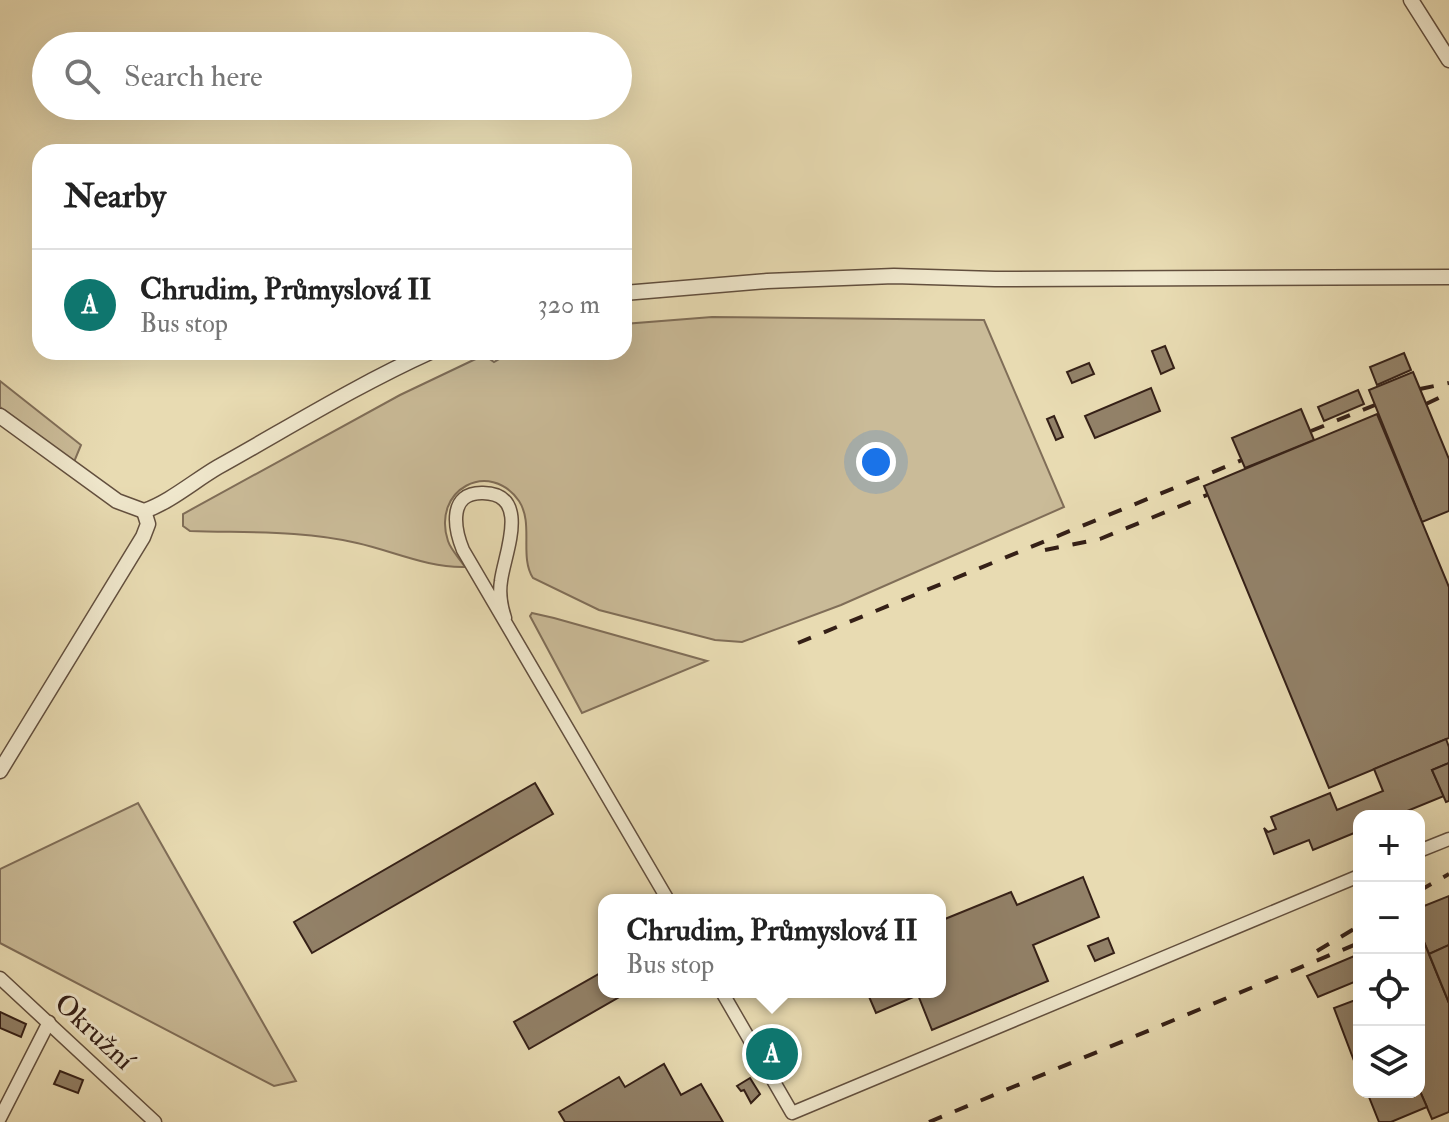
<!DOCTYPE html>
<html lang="en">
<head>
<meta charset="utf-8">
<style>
	:root { --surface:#fff; --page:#f2f2f2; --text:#222; --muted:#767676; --line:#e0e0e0; --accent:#0f766e }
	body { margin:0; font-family:"IM FELL Double Pica",serif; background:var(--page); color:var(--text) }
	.controls { position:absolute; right:24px; bottom:24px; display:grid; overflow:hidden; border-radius:16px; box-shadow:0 8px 32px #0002 }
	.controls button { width:72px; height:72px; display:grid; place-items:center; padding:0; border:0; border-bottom:2px solid var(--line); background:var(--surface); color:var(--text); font:40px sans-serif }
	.you { position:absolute; left:876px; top:462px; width:28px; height:28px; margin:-20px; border:6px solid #fff; border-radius:50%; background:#1a73e8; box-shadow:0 0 0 12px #1a73e833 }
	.badge { display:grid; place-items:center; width:52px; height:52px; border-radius:50%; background:var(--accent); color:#fff; font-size:26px; font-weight:700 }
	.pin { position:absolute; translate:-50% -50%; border:4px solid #fff; box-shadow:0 2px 8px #0006 }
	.popup { position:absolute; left:598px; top:894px; width:348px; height:104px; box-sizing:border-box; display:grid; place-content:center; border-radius:16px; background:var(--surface); filter:drop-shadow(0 2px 6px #0005); font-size:26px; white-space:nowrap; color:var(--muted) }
	.popup b { font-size:30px; color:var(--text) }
	.popup::after { content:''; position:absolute; left:50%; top:100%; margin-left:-16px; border:16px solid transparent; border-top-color:var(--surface) }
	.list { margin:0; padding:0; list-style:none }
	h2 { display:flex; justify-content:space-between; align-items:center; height:104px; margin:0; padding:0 32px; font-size:34px }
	h2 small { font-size:26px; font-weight:400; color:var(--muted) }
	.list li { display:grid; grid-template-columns:52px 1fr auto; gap:24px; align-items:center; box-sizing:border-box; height:112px; padding:0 32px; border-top:2px solid var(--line) }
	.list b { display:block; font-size:30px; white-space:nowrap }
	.list p { margin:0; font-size:26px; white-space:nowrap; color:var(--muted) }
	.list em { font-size:26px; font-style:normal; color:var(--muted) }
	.icon { flex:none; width:44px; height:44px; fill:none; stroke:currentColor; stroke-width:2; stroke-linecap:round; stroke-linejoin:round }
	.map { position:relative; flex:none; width:1449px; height:1122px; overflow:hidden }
	.search { position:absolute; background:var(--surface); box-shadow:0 8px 32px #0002; left:32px; top:32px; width:600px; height:88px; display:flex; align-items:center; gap:20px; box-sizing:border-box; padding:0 28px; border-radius:44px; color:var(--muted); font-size:30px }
	.panel { position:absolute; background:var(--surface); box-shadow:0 8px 32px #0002; left:32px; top:144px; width:600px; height:216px; border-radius:24px }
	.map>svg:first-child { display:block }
</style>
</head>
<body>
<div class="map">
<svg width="1449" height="1122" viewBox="0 0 1449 1122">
	<rect width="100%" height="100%" fill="#e8dbb2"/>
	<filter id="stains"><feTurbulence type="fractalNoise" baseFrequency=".0025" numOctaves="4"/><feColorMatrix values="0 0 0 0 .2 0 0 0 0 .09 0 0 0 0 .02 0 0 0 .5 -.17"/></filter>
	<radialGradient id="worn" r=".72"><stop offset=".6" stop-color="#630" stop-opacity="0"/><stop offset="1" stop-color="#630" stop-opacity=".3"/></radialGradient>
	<g fill="#cabb98" stroke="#806e58" stroke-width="2">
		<path d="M712 317 984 320 1064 507 841 605 742 642 715 640 599 610 533 578C519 556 534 524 519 501 490 459 431 489 448 541 451 550 460 559 465 567 428 568 393 551 357 543 303 530 245 533 190 531L183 526V514L400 395 484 355 494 362 511 352H624V324Z"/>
		<polygon points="0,381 81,445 74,462 0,407"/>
		<polygon points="532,613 554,618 707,661 582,713 530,616"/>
		<polygon points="138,803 296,1081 274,1086 0,943 0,869"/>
	</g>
	<g fill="#928168" stroke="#352017" stroke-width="2">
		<polygon points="1165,346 1174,368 1161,374 1152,351"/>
		<polygon points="1404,353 1411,370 1377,385 1370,367"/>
		<polygon points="1089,363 1094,374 1072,383 1067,372"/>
		<polygon points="1413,372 1449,459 1449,511 1422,522 1369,390"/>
		<polygon points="1151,388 1160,411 1095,438 1085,416"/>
		<polygon points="1358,390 1364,404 1324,421 1318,407"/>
		<polygon points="1301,409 1314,440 1245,468 1232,438"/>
		<polygon points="1377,414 1449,587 1449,738 1329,788 1204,486"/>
		<polygon points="1054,416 1063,437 1056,440 1047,419"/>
		<polygon points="1446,739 1449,747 1449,763 1432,770 1444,796 1395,816 1359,816 1359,831 1313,850 1309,840 1274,854 1264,828 1268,832 1276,829 1271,817 1330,793 1337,810 1383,791 1374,769"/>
		<polygon points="1449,763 1449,801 1446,802 1432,770"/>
		<polygon points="535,783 553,814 312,953 294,922"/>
		<polygon points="1083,877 1099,917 1033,945 1048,981 932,1030 918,995 876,1013 867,992 940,992 940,921 1011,892 1017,905"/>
		<polygon points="1449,896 1449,945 1429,954 1419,930 1419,908"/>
		<polygon points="1419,930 1449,1003 1449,1112 1432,1119 1419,1089"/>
		<polygon points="1108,938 1114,953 1095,961 1088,946"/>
		<polygon points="1449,945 1449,1003 1429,954"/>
		<polygon points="1359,954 1359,995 1354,982 1318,997 1307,976"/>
		<polygon points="604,971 604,992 628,992 529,1049 514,1022"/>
		<polygon points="1358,999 1359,1002 1359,1074 1334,1008"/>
		<polygon points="0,1012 26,1024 21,1037 0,1028"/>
		<polygon points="664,1064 681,1095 701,1084 723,1122 565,1122 559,1112 619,1077 625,1087"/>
		<polygon points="60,1071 83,1080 78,1093 54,1084"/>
		<polygon points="750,1078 760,1094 751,1103 744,1090 741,1091 737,1086"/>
		<polygon points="1419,1089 1427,1107 1391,1122 1379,1122 1367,1092 1419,1092"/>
	</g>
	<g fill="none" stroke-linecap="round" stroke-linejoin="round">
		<g stroke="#624f3e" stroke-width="15">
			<g id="minor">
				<path d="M505 618C501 606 499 593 501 581 504 555 532 494 483 493 448 492 454 528 463 550L668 900"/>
				<polyline points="1419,851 1449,839"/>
				<polyline points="0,978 155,1122"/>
				<polyline points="722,992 792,1113 1359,876"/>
				<polyline points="0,1118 49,1022"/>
			</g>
		</g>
		<g stroke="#624f3e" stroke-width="17">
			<g id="tertiary">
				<polyline points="1411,0 1449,60"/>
				<polyline points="624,293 767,281 894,276 995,279 1449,277"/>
				<path d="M0 416 117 501 144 511C170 502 194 481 218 467 288 428 357 385 430 352"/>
				<polyline points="0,771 143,537 148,524 144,511"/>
			</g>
		</g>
		<use href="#minor" stroke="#f0e8cd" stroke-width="12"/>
		<use href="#tertiary" stroke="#f0e8cd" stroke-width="14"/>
		<g stroke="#352017" stroke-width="4" stroke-dasharray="14 14" stroke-linecap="butt">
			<polyline points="1420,389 1449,383"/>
			<polyline points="1426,404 1449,393"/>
			<polyline points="1311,431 1375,405"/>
			<polyline points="1045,550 1100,539 1207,495"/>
			<polyline points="798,643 1242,460"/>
			<polyline points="1419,891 1449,874"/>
			<polyline points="1317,951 1359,926"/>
			<polyline points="929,1122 1359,943"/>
		</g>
	</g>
	<g text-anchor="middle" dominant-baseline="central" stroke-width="6" stroke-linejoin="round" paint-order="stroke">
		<g font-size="28" fill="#352017" stroke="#f0e8cd">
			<text transform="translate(94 1032) rotate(43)">Okružní</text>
		</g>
	</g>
	<rect width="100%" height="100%" filter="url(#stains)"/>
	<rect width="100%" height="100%" fill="url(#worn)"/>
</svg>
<div class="controls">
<button>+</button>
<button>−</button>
<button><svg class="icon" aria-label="locate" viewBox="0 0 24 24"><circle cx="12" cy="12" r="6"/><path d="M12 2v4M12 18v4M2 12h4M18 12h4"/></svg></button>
<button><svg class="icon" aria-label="layers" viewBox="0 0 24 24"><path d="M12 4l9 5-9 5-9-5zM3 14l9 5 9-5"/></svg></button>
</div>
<div class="you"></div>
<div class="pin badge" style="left:772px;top:1054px">A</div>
<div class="popup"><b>Chrudim, Průmyslová II</b>Bus stop</div>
<div class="search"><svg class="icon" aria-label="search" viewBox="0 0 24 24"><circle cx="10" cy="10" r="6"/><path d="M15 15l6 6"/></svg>Search here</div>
<section class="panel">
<h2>Nearby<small></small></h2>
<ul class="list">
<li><span class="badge">A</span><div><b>Chrudim, Průmyslová II</b><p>Bus stop</p></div><em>320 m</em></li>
</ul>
</section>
</div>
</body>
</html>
